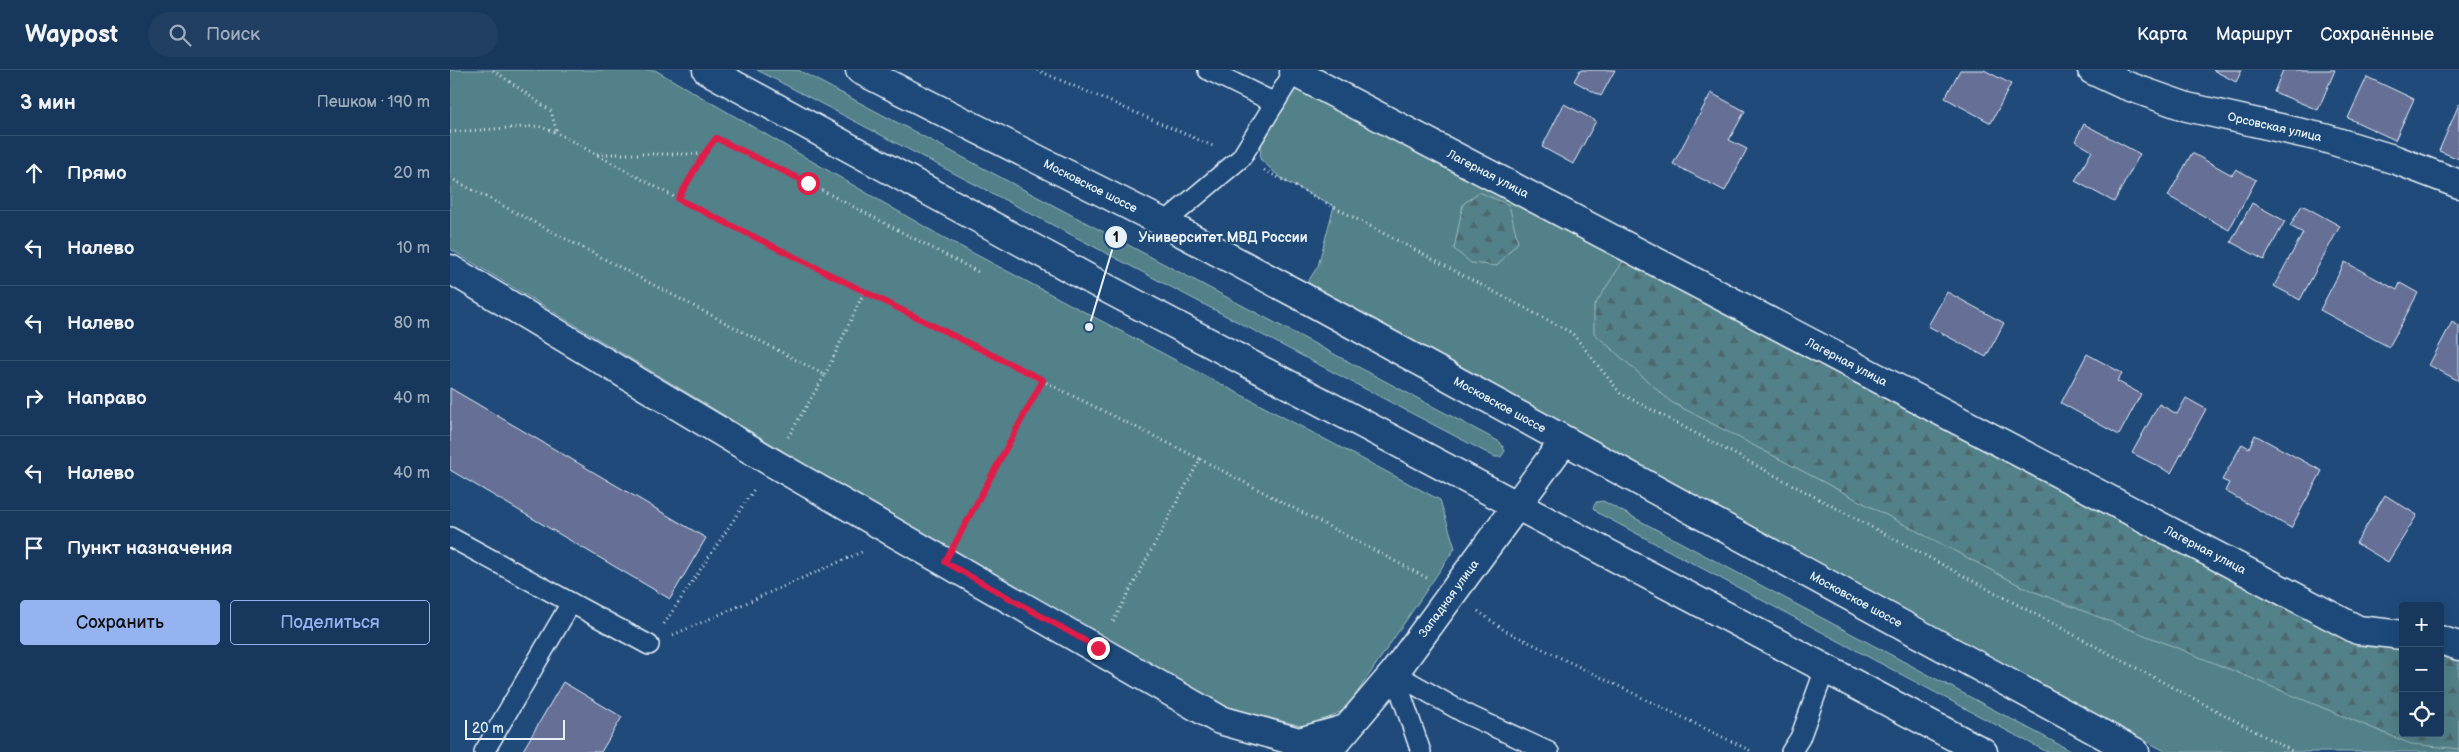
<!DOCTYPE html>
<html lang="ru">
<head>
<meta charset="utf-8">
<style>
	:root { --surface:#17385c; --page:#203f62; --text:#f1f3f6; --muted:#9eacbb; --line:#365272; --accent:#95b2f1 }
	body { margin:0; font-family:"Balsamiq Sans",sans-serif; background:var(--page); color:var(--text) }
	.controls { position:absolute; right:15px; bottom:15px; display:grid; overflow:hidden; border-radius:5px; box-shadow:0 5px 20px #0002 }
	.controls button { width:45px; height:45px; display:grid; place-items:center; padding:0; border:0; border-bottom:1px solid var(--line); background:var(--surface); color:var(--text); font:25px sans-serif }
	.scale { position:absolute; left:15px; bottom:12px; width:100px; box-sizing:border-box; padding-left:5px; border:2px solid #e8f1f8; border-top:0; font-size:14px; line-height:18px; white-space:nowrap; color:#e8f1f8; -webkit-text-stroke:4px #1f4a7a; paint-order:stroke }
	.stop { position:absolute; width:15px; height:15px; margin:-11px; border:4px solid #e11d48; border-radius:50%; background:#fff }
	.stop.end { background:#e11d48; border-color:#fff; box-shadow:0 1px 5px #0008 }
	.list { margin:0; padding:0; list-style:none }
	h2 { display:flex; justify-content:space-between; align-items:center; height:65px; margin:0; padding:0 20px; font-size:21px }
	h2 small { font-size:16px; font-weight:400; color:var(--muted) }
	.list li { display:grid; grid-template-columns:32px 1fr auto; gap:15px; align-items:center; box-sizing:border-box; height:75px; padding:0 20px; border-top:1px solid var(--line) }
	.list b { display:block; font-size:19px; white-space:nowrap }
	.list em { font-size:16px; font-style:normal; color:var(--muted) }
	.actions { display:flex; gap:10px; padding:15px 20px }
	.actions a { flex:1; padding:11px 0; border:1px solid var(--accent); border-radius:5px; text-align:center; font-size:18px; color:var(--accent) }
	.actions .main { background:var(--accent); color:#111 }
	.icon { flex:none; width:28px; height:28px; fill:none; stroke:currentColor; stroke-width:2; stroke-linecap:round; stroke-linejoin:round }
	.map { position:relative; flex:none; width:2009px; height:682px; overflow:hidden }
	header { display:flex; align-items:center; gap:30px; box-sizing:border-box; height:70px; padding:0 25px; background:var(--surface); border-bottom:1px solid var(--line) }
	header strong { font-size:24px }
	nav { display:flex; gap:28px; margin-inline-start:auto; font-size:18px }
	.search { width:350px; height:45px; background:var(--page); display:flex; align-items:center; gap:12px; box-sizing:border-box; padding:0 18px; border-radius:28px; color:var(--muted); font-size:19px }
	main { display:flex }
	aside { flex:1; background:var(--surface) }
	.map>svg:first-child { display:block }
</style>
</head>
<body>
<header>
<strong>Waypost</strong>
<div class="search"><svg class="icon" aria-label="search" viewBox="0 0 24 24"><circle cx="10" cy="10" r="6"/><path d="M15 15l6 6"/></svg>Поиск</div>
<nav><a>Карта</a><a>Маршрут</a><a>Сохранённые</a></nav>
</header>
<main>
<aside>
<h2>3 мин<small>Пешком · 190 m</small></h2>
<ul class="list">
<li><svg class="icon" aria-label="ahead" viewBox="0 0 24 24"><path d="M12 20V5M6 11l6-6 6 6"/></svg><div><b>Прямо</b></div><em>20 m</em></li>
<li><svg class="icon" aria-label="left" viewBox="0 0 24 24"><path d="M17 20v-9H6M10 6l-5 5 5 5"/></svg><div><b>Налево</b></div><em>10 m</em></li>
<li><svg class="icon" aria-label="left" viewBox="0 0 24 24"><path d="M17 20v-9H6M10 6l-5 5 5 5"/></svg><div><b>Налево</b></div><em>80 m</em></li>
<li><svg class="icon" aria-label="right" viewBox="0 0 24 24"><path d="M7 20v-9h11M14 6l5 5-5 5"/></svg><div><b>Направо</b></div><em>40 m</em></li>
<li><svg class="icon" aria-label="left" viewBox="0 0 24 24"><path d="M17 20v-9H6M10 6l-5 5 5 5"/></svg><div><b>Налево</b></div><em>40 m</em></li>
<li><svg class="icon" aria-label="arrive" viewBox="0 0 24 24"><path d="M6 21V4h12l-3 4 3 4H6"/></svg><div><b>Пункт назначения</b></div></li>
</ul>
<div class="actions"><a class="main">Сохранить</a><a>Поделиться</a></div>
</aside>
<div class="map">
<svg width="2009" height="682" viewBox="0 0 2009 682">
	<defs>
		<pattern id="forest-firs" width="22" height="20" patternUnits="userSpaceOnUse" patternTransform="scale(1.25)"><rect width="22" height="20" fill="#538189"/><path d="M5 1l3.5 6h-7zM16 11l3.5 6h-7z" fill="#4d676d"/></pattern>
	</defs>
	<rect width="100%" height="100%" fill="#1f4a7a"/>
	<filter id="ink" filterUnits="userSpaceOnUse"><feTurbulence type="fractalNoise" baseFrequency=".02" numOctaves="2"/><feDisplacementMap in="SourceGraphic" scale="10" xChannelSelector="R" yChannelSelector="G"/><feConvolveMatrix kernelMatrix="1 2 1 2 8 2 1 2 1" color-interpolation-filters="sRGB"/></filter>
	<g filter="url(#ink)">
		<g fill="#538189" stroke="#9eb9c0">
			<polygon points="0,0 205,0 489,165 990,430 1005,478 896,639 859,658 774,636 501,483 0,179"/>
			<polygon points="307,0 348,0 1050,372 1055,381 1051,387 1045,387"/>
			<polygon points="844,2 1908,560 1953,663 1990,663 2009,576 2009,682 1717,682 1114,371 849,225 868,196 884,136 834,111 810,89 813,53"/>
			<polygon points="1153,431 1623,682 1597,682 1148,443 1143,438 1146,432"/>
		</g>
		<g fill="url(#forest-firs)" stroke="#9eb9c0">
			<polygon points="1029,122 1059,135 1068,172 1047,196 1021,193 1004,179 1013,134"/>
			<polygon points="1181,179 1908,560 1953,565 1953,663 1990,663 1990,570 2009,576 2009,679 1961,674 1730,579 1575,518 1221,332 1144,263 1144,236"/>
		</g>
		<g fill="#666f97" stroke="#e8f1f8">
			<polygon points="1130,0 1165,0 1151,26 1124,11"/>
			<polygon points="1510,0 1534,0 1561,14 1541,53 1495,28"/>
			<polygon points="1763,0 1792,0 1786,12"/>
			<polygon points="1833,0 1885,0 1868,40 1824,22"/>
			<polygon points="1917,7 1964,29 1945,70 1898,48"/>
			<polygon points="1261,23 1295,41 1279,70 1297,79 1275,121 1223,94"/>
			<polygon points="1114,34 1146,51 1123,94 1092,77"/>
			<polygon points="2009,34 2009,89 1989,81"/>
			<polygon points="1634,54 1690,84 1664,132 1625,111 1642,81 1625,71"/>
			<polygon points="1742,83 1782,105 1786,99 1806,110 1779,160 1718,126"/>
			<polygon points="1802,133 1835,151 1814,190 1781,172"/>
			<polygon points="1852,135 1890,156 1850,230 1824,216 1853,163 1840,156"/>
			<polygon points="1895,192 1947,220 1950,213 1968,223 1939,277 1870,240"/>
			<polygon points="1497,222 1554,253 1536,287 1478,256"/>
			<polygon points="2002,252 2009,256 2009,311 1979,295"/>
			<polygon points="1637,284 1672,303 1667,311 1691,324 1669,365 1611,333"/>
			<polygon points="0,318 256,468 220,529 0,400"/>
			<polygon points="1736,328 1756,339 1721,403 1682,383 1709,334 1727,344"/>
			<polygon points="1805,365 1872,401 1841,458 1775,421 1779,413 1772,410 1792,374 1799,378"/>
			<polygon points="1935,425 1967,445 1938,492 1906,473"/>
			<polygon points="113,612 172,647 151,682 72,682"/>
		</g>
		<g fill="none" stroke-linecap="round" stroke-linejoin="round">
			<g stroke="#e8f1f8" stroke-width="22">
				<g id="lane">
					<polyline points="758,0 825,33"/>
					<polyline points="714,153 791,88 845,0"/>
					<polyline points="0,467 199,575"/>
					<polyline points="944,603 1016,644 1099,682"/>
					<polyline points="944,603 971,682"/>
					<polyline points="34,682 121,533"/>
					<polyline points="1341,682 1350,668 1375,599"/>
				</g>
			</g>
			<g stroke="#e8f1f8" stroke-width="31">
				<g id="street">
					<path id="s1" d="M1642 0 1672 14 1737 37 1874 68 1946 90 2009 114"/>
					<path id="s2" d="M844 2 1908 560 1953 565"/>
					<polyline points="0,199 323,393 770,650 849,672 896,659"/>
					<polyline points="1990,570 2009,576"/>
				</g>
			</g>
			<g stroke="#e8f1f8" stroke-width="31">
				<g id="secondary">
					<path id="s3" d="M877 682 944 603 1114 371"/>
				</g>
			</g>
			<g stroke="#e8f1f8" stroke-width="31">
				<g id="primary">
					<polyline points="257,0 656,218 1533,682"/>
					<path id="s4" d="M410 0 714 153 849 225 1685 682"/>
				</g>
			</g>
			<g stroke="#e8f1f8" stroke-width="3" stroke-dasharray="1 4" stroke-linecap="butt">
				<polyline points="43,0 101,41 107,63"/>
				<polyline points="587,0 763,76"/>
				<polyline points="0,62 88,56 107,63 228,129 593,311"/>
				<polyline points="147,84 254,84"/>
				<polyline points="814,100 1122,263 1170,323 1844,682"/>
				<polyline points="0,108 375,305 338,367"/>
				<polyline points="228,129 254,84 266,68 358,113 528,202"/>
				<polyline points="375,305 414,222"/>
				<polyline points="750,389 977,508"/>
				<polyline points="509,466 593,311 750,389 662,554"/>
				<polyline points="1028,541 1054,560 1303,682"/>
				<polyline points="214,554 305,418"/>
				<polyline points="223,565 414,481"/>
			</g>
			<use href="#lane" stroke="#1f4a7a" stroke-width="19"/>
			<use href="#street" stroke="#1f4a7a" stroke-width="28"/>
			<use href="#secondary" stroke="#1f4a7a" stroke-width="28"/>
			<use href="#primary" stroke="#1f4a7a" stroke-width="28"/>
		</g>
	</g>
	<g fill="none" stroke-linecap="round" stroke-linejoin="round" filter="url(#ink)">
		<polyline stroke="#e11d48" stroke-width="6" points="358,113 266,68 254,84 228,129 593,310 495,492 648,578"/>
	</g>
	<g text-anchor="middle" dominant-baseline="central" stroke-width="4.5" stroke-linejoin="round" paint-order="stroke">
		<g font-size="12" fill="#e8f1f8" stroke="#1f4a7a">
			<text stroke="none"><textPath href="#s1" startOffset="192">Орсовская улица</textPath></text>
			<text stroke="none"><textPath href="#s2" startOffset="219">Лагерная улица</textPath></text>
			<text stroke="none"><textPath href="#s4" startOffset="258">Московское шоссе</textPath></text>
			<text stroke="none"><textPath href="#s2" startOffset="624">Лагерная улица</textPath></text>
			<text stroke="none"><textPath href="#s4" startOffset="722">Московское шоссе</textPath></text>
			<text stroke="none"><textPath href="#s2" startOffset="1029">Лагерная улица</textPath></text>
			<text stroke="none"><textPath href="#s3" startOffset="196">Западная улица</textPath></text>
			<text stroke="none"><textPath href="#s4" startOffset="1128">Московское шоссе</textPath></text>
		</g>
	</g>
	<path fill="none" stroke="#e8f1f8" stroke-width="2" d="M639 257L666 167"/>
	<g fill="#e8f1f8" stroke="#1f4a7a" stroke-width="2">
		<circle cx="639" cy="257" r="5"/>
		<circle cx="666" cy="167" r="12"/>
	</g>
	<g font-size="15" text-anchor="middle" font-weight="bold" fill="#111">
		<text x="666" y="172">1</text>
	</g>
	<g font-size="14" text-anchor="middle" font-weight="bold" fill="#e8f1f8" stroke="#1f4a7a" stroke-width="4.5" stroke-linejoin="round" paint-order="stroke">
		<text x="773" y="172">Университет МВД России</text>
	</g>
</svg>
<div class="controls">
<button>+</button>
<button>−</button>
<button><svg class="icon" aria-label="locate" viewBox="0 0 24 24"><circle cx="12" cy="12" r="6"/><path d="M12 2v4M12 18v4M2 12h4M18 12h4"/></svg></button>
</div>
<div class="scale">20 m</div>
<div class="stop" style="left:358px;top:113px"></div>
<div class="stop end" style="left:648px;top:578px"></div>
</div>
</main>
</body>
</html>
